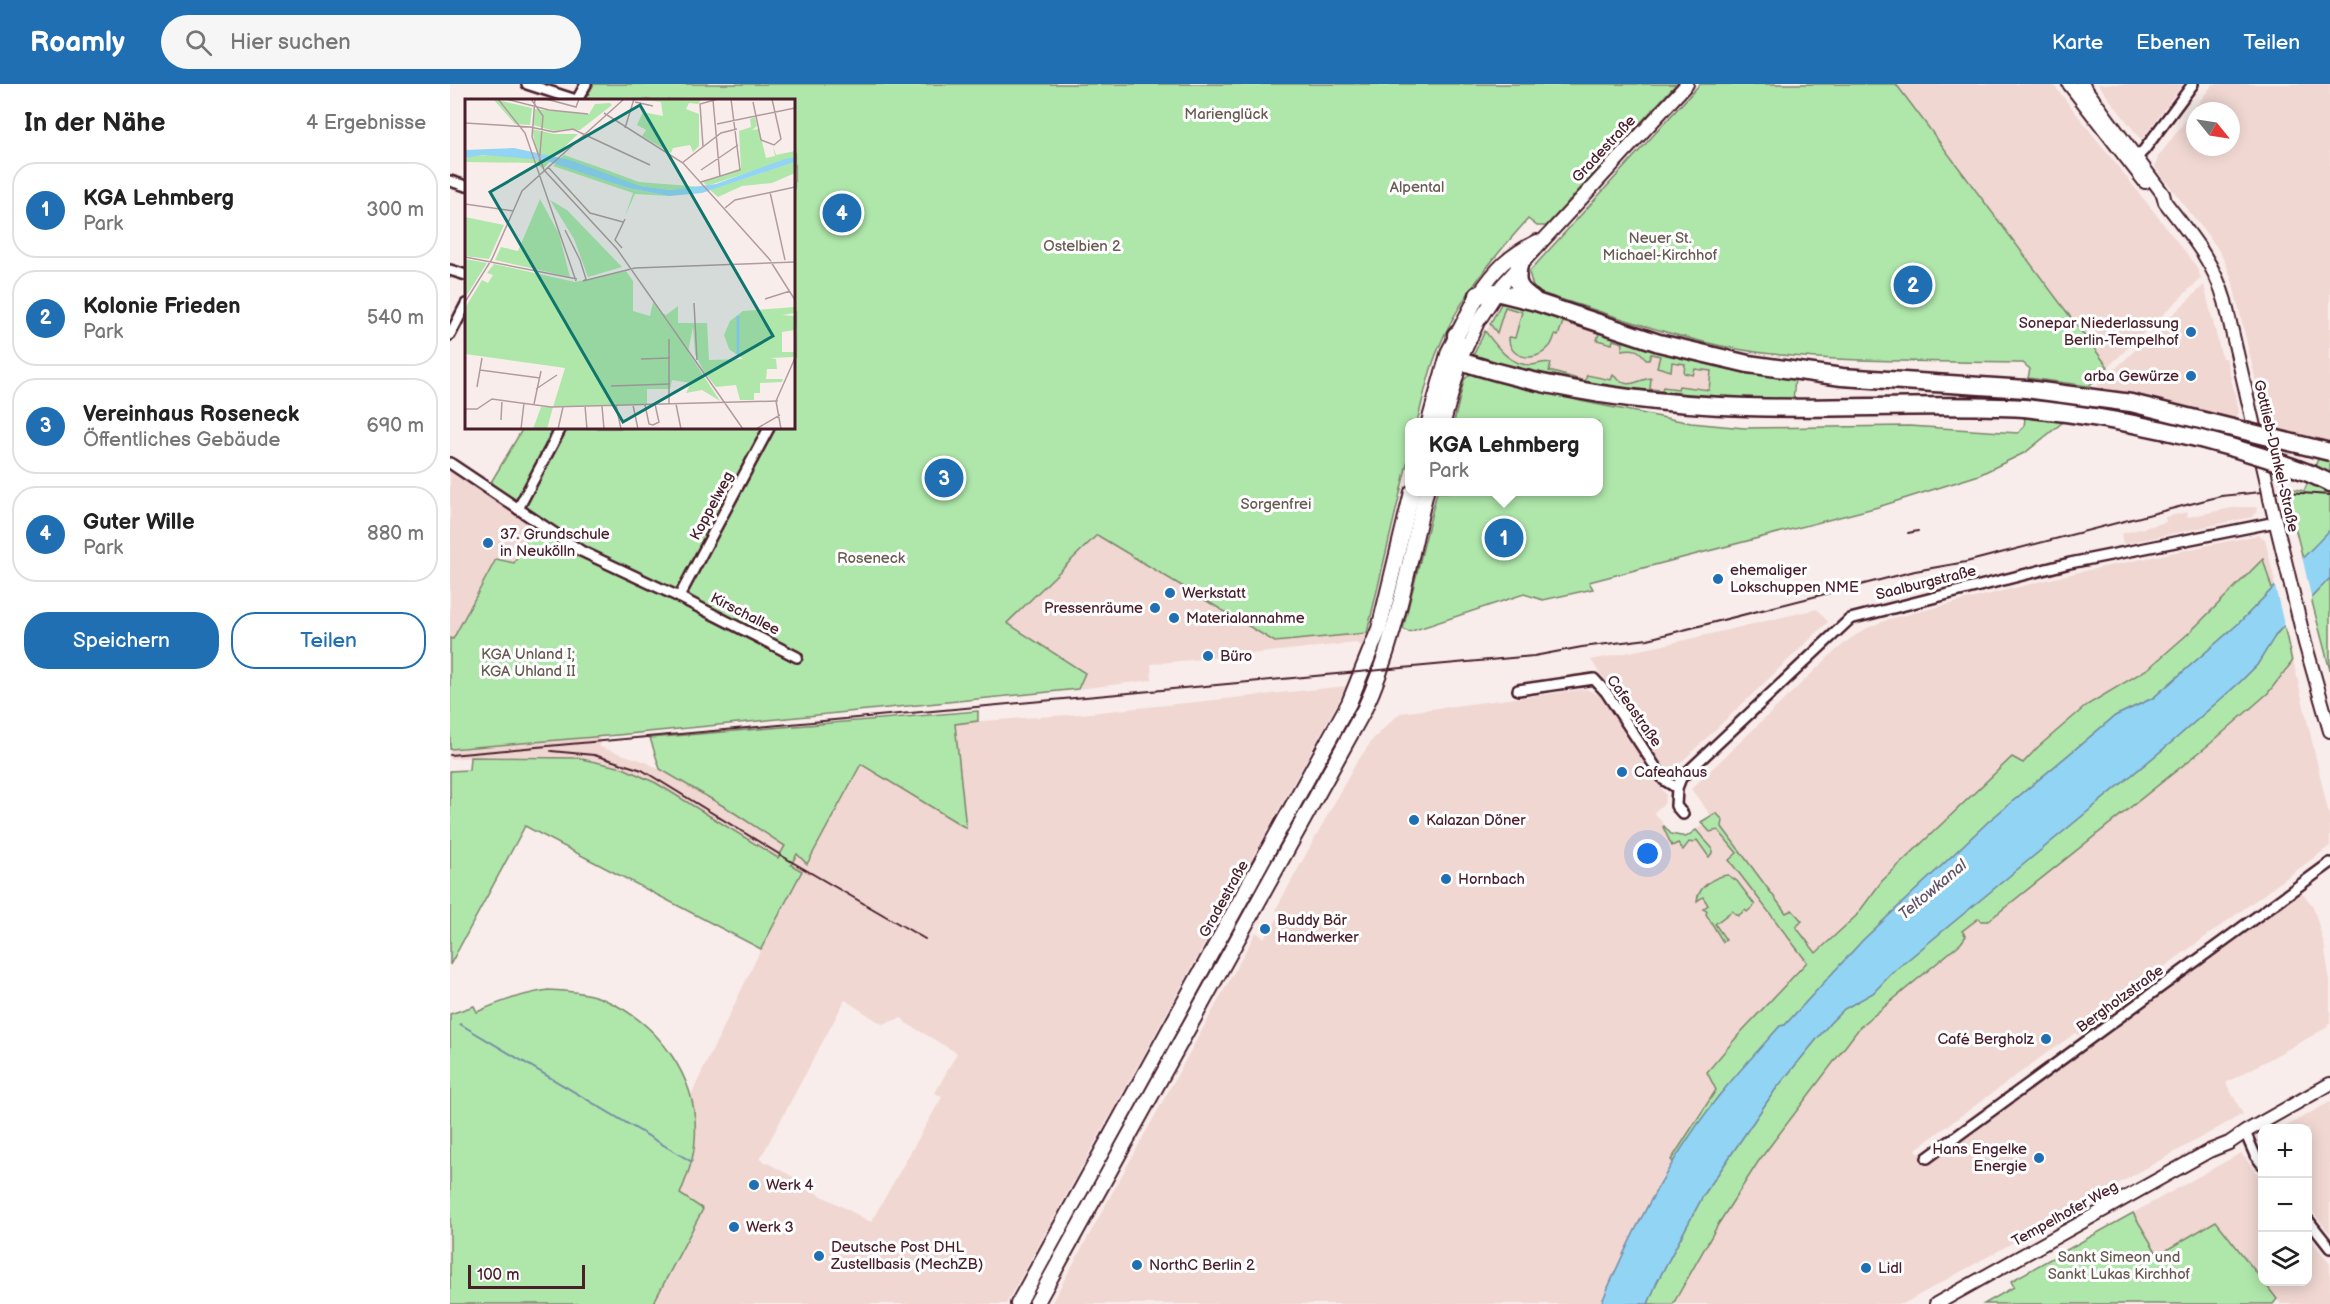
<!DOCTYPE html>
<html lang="de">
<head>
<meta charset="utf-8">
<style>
	:root { --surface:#fff; --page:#f6f6f6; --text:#222; --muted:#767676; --line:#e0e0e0; --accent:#1f6fb2 }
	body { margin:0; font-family:"Balsamiq Sans",sans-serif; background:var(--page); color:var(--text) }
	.controls { position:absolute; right:18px; bottom:18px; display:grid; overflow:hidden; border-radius:12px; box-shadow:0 3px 15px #0003 }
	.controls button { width:54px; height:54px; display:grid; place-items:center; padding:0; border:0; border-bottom:2px solid var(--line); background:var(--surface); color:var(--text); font:30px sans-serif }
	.compass { position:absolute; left:1736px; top:18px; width:54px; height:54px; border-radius:50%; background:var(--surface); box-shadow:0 3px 15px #0003; rotate:120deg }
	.scale { position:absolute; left:18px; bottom:15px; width:117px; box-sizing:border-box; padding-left:6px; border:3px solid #4a1f2b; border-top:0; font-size:16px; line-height:21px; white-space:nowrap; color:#4a1f2b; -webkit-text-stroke:4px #fff; paint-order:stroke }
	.you { position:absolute; left:1198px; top:770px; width:21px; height:21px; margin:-15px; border:4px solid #fff; border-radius:50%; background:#1a73e8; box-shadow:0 0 0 9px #1a73e833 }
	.badge { display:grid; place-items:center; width:39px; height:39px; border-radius:50%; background:var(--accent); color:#fff; font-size:20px; font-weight:700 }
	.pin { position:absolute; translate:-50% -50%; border:3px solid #fff; box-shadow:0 2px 6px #0006 }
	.popup { position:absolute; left:955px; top:334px; width:198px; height:78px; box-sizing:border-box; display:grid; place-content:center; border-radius:12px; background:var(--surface); filter:drop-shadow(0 2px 4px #0005); font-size:20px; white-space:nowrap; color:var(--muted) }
	.popup b { font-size:22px; color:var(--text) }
	.popup::after { content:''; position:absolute; left:50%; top:100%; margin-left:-12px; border:12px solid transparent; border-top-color:var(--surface) }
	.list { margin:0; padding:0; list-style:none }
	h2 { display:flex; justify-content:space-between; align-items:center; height:78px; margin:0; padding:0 24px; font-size:26px }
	h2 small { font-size:20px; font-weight:400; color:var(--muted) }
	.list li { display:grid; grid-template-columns:39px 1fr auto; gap:18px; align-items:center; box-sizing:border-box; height:96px; margin:0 12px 12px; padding:0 12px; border:2px solid var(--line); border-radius:24px }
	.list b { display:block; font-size:22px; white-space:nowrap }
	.list p { margin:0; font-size:20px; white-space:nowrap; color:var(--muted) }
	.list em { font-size:20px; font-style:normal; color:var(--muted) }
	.actions { display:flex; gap:12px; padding:18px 24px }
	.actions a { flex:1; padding:14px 0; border:2px solid var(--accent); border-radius:24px; text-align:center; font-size:21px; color:var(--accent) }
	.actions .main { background:var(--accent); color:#fff }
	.icon { flex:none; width:33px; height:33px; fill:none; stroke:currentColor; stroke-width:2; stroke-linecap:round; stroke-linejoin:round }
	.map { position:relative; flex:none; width:1880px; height:1220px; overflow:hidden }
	header { display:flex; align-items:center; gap:36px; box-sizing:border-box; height:84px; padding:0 30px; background:var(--accent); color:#fff }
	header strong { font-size:28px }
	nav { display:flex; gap:33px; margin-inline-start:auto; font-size:21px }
	.search { width:420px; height:54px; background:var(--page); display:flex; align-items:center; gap:15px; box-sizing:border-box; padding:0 21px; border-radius:33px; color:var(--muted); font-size:22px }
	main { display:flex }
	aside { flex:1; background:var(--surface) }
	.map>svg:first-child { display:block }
</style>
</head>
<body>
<header>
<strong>Roamly</strong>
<div class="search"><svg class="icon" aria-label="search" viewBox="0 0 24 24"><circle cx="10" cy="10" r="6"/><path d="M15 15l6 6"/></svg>Hier suchen</div>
<nav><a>Karte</a><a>Ebenen</a><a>Teilen</a></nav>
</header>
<main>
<aside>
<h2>In der Nähe<small>4 Ergebnisse</small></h2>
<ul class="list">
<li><span class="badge">1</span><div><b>KGA Lehmberg</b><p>Park</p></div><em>300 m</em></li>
<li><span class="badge">2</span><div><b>Kolonie Frieden</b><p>Park</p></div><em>540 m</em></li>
<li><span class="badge">3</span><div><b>Vereinhaus Roseneck</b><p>Öffentliches Gebäude</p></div><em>690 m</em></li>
<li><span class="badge">4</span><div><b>Guter Wille</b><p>Park</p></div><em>880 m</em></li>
</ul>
<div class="actions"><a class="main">Speichern</a><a>Teilen</a></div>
</aside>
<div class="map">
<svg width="1880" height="1220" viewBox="0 0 1880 1220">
	<rect width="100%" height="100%" fill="#f8edeb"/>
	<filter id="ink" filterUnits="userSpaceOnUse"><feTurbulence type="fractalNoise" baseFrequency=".0167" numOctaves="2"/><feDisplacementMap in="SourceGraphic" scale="12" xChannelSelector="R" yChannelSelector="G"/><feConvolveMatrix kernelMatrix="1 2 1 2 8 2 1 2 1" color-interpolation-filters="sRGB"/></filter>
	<g filter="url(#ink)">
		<g fill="#f0d7d2" fill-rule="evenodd">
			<polygon points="1447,0 1603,0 1708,133 1746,182 1751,194 1658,283"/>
			<polygon points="1648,0 1733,0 1691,56"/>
			<path d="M1763 0H1880V363L1822 346 1815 336 1782 196 1775 178 1766 162 1705 83 1708 73ZM1745 27H1781V63H1745Z"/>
			<polygon points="1754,201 1772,274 1776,274 1789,327 1786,336 1704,314 1646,303"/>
			<polygon points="1051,220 1155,246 1343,318 1191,312 1024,270"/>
			<polygon points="0,385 84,443 64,479 2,555 0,554"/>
			<polygon points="1787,423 1806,423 1807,427 1802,433 1673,460 1671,450 1716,438 1715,433 1737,428 1738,433"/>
			<polygon points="647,451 825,558 917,549 912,563 906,559 701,580 702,596 628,605 634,588 556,539"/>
			<polygon points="1808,451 1815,455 1880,735 1880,762 1673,913 1666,918 1668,922 1629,951 1626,949 1598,968 1466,1065 1477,1082 1851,808 1863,822 1874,860 1880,897 1880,939 1877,940 1878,943 1776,999 1793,1030 1453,1220 601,1220 806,848 814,854 831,830 826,825 905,681 923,655 950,629 1136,605 1151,612 1216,711 1214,720 1204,728 1221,750 1237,753 1262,733 1241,705 1384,568 1400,555 1417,544 1439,535 1629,488"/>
			<polygon points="1367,525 1378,538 1221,688 1214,687 1141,576 1209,562"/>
			<path d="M897 602 556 1220H203L252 1126 230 1110 244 1067 246 1041 241 1011 311 865 352 788 340 781 347 770 357 779 411 680 515 743 505 639 630 630ZM395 916 432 940 452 934 456 939 507 969 485 1009 492 1013 421 1138 361 1106 362 1103 310 1075Z"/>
			<polygon points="149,653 150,663 196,678 280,726 335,762 328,774 206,699 173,684 145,677 112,673 39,672 0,675 0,665"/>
			<polygon points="1880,1018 1880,1150 1858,1121 1858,1044 1833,1044"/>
			<polygon points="1791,1069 1812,1095 1812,1197 1766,1137 1708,1171 1683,1129"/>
			<polygon points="1858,1151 1880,1180 1880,1220 1831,1220 1813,1198 1858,1198"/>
		</g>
		<g fill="#afe7ab" stroke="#7c836b" stroke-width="1.5">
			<path d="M144 0H1226L1096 142H1087L1078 135C1042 175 1007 217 987 268 978 290 973 315 967 338H960L959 371 917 549 825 558 647 451 557 539 635 589 628 605 168 651 0 665V554L3 555 46 475 64 479 84 443 37 405 73 344H344V16H135Z"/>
			<path d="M1250 0H1446L1658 283 1639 302 1578 294 1580 285 1573 279C1487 277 1399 279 1313 269 1234 259 1159 229 1084 207L1079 188Z"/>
			<path d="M1064 217 1345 293 1343 318 1191 312 1027 277 1024 270 1035 247C1047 263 1060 282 1082 281 1089 280 1094 277 1101 279L1099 287 1135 297 1137 291 1161 296 1163 291C1180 307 1183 297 1201 294L1200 305 1212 306 1213 303 1228 305 1229 302 1259 306 1261 287 1245 285 1243 291 1234 289 1235 280 1222 278 1221 287 1207 283 1210 272 1201 270 1199 276H1196C1190 265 1183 264 1172 266L1173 259 1163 256 1162 260 1147 256 1149 249 1113 238 1108 252 1105 251C1103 256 1102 261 1098 264 1085 279 1058 275 1059 253L1065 254 1072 228 1055 223 1047 249 1040 240 1051 220Z"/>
			<polygon points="1023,287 1130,317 1241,339 1294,344 1459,342 1568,349 1574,343 1575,334 1613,338 1576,368 1529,391 1428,423 1139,498 1143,505 1093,516 1074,510 959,548 953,545 987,408 1148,408 1148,338 1004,338 1014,296"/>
			<polygon points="1869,373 1880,378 1880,446 1853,475 1835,403 1854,407"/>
			<polygon points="1813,475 1822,505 1788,540 1703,614 1665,632 1539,737 1413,856 1335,941 1330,942 1267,1014 1224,1078 1221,1076 1266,1006 1257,988 1291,948 1357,878 1279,776 1287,769 1268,746 1260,748 1251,738 1266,729 1273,736 1272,743 1336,829 1342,826 1352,837 1346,843 1366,869 1406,832 1432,797 1562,673 1573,679 1588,663 1637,621 1699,584 1740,548"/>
			<polygon points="1880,494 1880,586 1861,514"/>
			<polygon points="1834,541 1842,578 1818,609 1761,659 1538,837 1531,837 1529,834 1512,847 1516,852 1511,859 1410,943 1308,1078 1269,1139 1223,1220 1198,1220 1207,1198 1253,1112 1325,1006 1380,939 1394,925 1423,909 1443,888 1723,657 1790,598 1807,581 1822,556"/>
			<polygon points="528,627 528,637 505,640 516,744 411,680 357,780 347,770 341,781 352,787 311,865 75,742 0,881 0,687 19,686 20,673 127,674 173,684 206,699 328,774 335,762 280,726 210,685 200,654"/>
			<polygon points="1214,742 1221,750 1236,753 1246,746 1262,764 1262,769 1259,773 1247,756 1243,759 1239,758 1233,766 1228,759 1222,762 1213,743"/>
			<path d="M1278 791 1287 797 1305 821 1297 828 1295 826 1288 832 1282 827 1265 840 1276 856 1273 858 1256 830 1257 827 1253 825 1258 821 1253 813 1247 817C1248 803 1265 792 1278 791Z"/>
			<path d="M98 906C117 907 136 908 153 915 208 938 250 995 245 1056 244 1075 237 1092 230 1110L253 1125 203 1220H0V930L24 922 27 928C51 917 72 910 98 906Z"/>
			<polygon points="1683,1129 1708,1171 1766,1137 1827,1215 1823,1220 1534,1220 1564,1203 1561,1197"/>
		</g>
		<path fill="#92d4f4" stroke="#758ca4" stroke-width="1.5" d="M1880 446V494L1827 549 1807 581 1790 598 1723 657 1443 888 1423 909 1394 925 1380 939 1325 1006 1253 1112 1207 1198 1198 1220H1151C1180 1151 1216 1082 1261 1022 1282 994 1307 968 1330 942L1335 941 1413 856 1539 737 1665 632 1703 614 1788 540Z"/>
		<polygon fill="#f8edeb" points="1852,472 1862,517 1835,545 1824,498"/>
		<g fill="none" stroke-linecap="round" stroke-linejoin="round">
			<polyline stroke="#758ca4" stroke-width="2" points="10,940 242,1078"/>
			<g stroke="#4a1f2b" stroke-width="14">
				<g id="minor">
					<polyline points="77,0 126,16"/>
					<polyline points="127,16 136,0"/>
					<polyline points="1682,78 1694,66 1743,0"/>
					<polyline points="0,97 16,102"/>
					<polyline points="0,186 16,191"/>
					<polyline points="0,251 16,220"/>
					<polyline points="0,379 131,467 229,513 347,573"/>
					<polyline points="68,425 111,344"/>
					<polyline points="229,513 319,344"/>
					<polyline points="1068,606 1144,595 1156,608 1214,696 1227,704"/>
					<polyline points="1233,730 1226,722 1227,704 1231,694 1400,535 1620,479 1826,438"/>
					<polyline points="1795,1048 1805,1071 1812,1080"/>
					<polyline points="1477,1074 1880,779"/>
					<polyline points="1858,1136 1880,1164"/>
				</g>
			</g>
			<g stroke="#4a1f2b" stroke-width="16">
				<g id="tertiary">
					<polyline points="1619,0 1695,98"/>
					<path d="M1632 0 1713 110 1715 118C1739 149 1764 178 1775 217L1818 403"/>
					<path d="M1028 211C1046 184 1058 172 1087 157"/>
					<polyline points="1010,277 1028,238 1052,201 1237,0"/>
					<polyline points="1820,415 1855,559 1880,647"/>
					<polyline points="1486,1220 1759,1067 1779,1059 1795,1048 1880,1000"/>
				</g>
			</g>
			<g stroke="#4a1f2b" stroke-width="18">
				<g id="secondary">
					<polyline points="979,338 999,267 1028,211"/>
					<polyline points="993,338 1010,277"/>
					<polyline points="568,1220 899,619 929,545 962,408"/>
					<path d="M586 1220 914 626C946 558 958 481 976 408"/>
				</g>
			</g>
			<g stroke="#4a1f2b" stroke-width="21">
				<g id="motorway">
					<path d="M1069 181C1065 199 1068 205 1083 215"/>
					<polyline points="1028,211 1046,208 1086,218 1209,259 1298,280 1392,293 1576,305"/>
					<path d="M1006 251V267L1010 277C1103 307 1199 320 1297 323 1389 326 1481 319 1574 324"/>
					<polyline points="1861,390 1880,399"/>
				</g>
			</g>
			<use href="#minor" stroke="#fff" stroke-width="9"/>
			<use href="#tertiary" stroke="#fff" stroke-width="12"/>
			<use href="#secondary" stroke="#fff" stroke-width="14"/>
			<use href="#motorway" stroke="#fff" stroke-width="16"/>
			<g stroke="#4a1f2b" stroke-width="2">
				<polyline points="1650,308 1653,305"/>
				<polyline points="1458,449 1468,447"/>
				<polyline points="101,667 144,671 192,686 342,778 475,855"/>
				<polyline points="0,671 1084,572 1132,563 1198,555 1465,487 1516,478 1771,412 1822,407 1880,411"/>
			</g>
			<g stroke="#4a1f2b" stroke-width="16" stroke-linecap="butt">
				<polyline id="tertiary-bridge" points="1818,403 1820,415"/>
			</g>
			<g stroke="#4a1f2b" stroke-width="21" stroke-linecap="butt">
				<g id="motorway-bridge">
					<polyline points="1576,305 1681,319 1880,368"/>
					<path d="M1574 324C1671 334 1770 355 1861 390"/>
				</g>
			</g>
			<use href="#tertiary-bridge" stroke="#fff" stroke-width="12"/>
			<use href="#motorway-bridge" stroke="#fff" stroke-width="16"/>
		</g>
	</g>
	<g fill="#1f6fb2" stroke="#fff" stroke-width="2">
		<circle cx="1741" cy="248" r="6"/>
		<circle cx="1741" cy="292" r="6"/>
		<circle cx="38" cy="459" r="6"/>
		<circle cx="1268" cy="495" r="6"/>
		<circle cx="720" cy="509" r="6"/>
		<circle cx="705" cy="524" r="6"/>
		<circle cx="724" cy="534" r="6"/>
		<circle cx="758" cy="572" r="6"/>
		<circle cx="1172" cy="688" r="6"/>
		<circle cx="964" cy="736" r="6"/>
		<circle cx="996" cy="795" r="6"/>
		<circle cx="815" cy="845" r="6"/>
		<circle cx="1596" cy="955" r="6"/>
		<circle cx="1589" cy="1074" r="6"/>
		<circle cx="304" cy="1101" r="6"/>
		<circle cx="284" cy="1143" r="6"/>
		<circle cx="369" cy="1172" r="6"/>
		<circle cx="687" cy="1181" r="6"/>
		<circle cx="1416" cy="1184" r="6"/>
	</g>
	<g text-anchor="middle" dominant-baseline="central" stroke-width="6" stroke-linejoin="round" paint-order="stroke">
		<g font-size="15" fill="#685b51" stroke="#fff">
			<text x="776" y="30">Marienglück</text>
			<text x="967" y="103">Alpental</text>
			<text x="1210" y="154">Neuer St.<tspan x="1210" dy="17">Michael-Kirchhof</tspan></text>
			<text x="632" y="162">Ostelbien 2</text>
			<text x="826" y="420">Sorgenfrei</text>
			<text x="421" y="474">Roseneck</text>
			<text x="78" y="570">KGA Unland I;<tspan x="78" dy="17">KGA Uhland II</tspan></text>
			<text x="1669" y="1173">Sankt Simeon und<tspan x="1669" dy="17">Sankt Lukas Kirchhof</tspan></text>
		</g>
		<g font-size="15" fill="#4a1f2b" stroke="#fff">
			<text transform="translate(1154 65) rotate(-47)">Gradestraße</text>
			<text transform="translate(1826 372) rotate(77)">Gottlieb-Dunkel-Straße</text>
			<text transform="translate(262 422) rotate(-62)">Koppelweg</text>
			<text transform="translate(1476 499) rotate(-14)">Saalburgstraße</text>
			<text transform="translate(295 530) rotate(27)">Kirschallee</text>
			<text transform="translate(1184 627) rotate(55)">Cafeastraße</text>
			<text transform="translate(774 815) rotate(-61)">Gradestraße</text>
			<text transform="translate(1670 915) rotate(-36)">Bergholzstraße</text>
			<text transform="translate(1615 1130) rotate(-29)">Tempelhofer Weg</text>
		</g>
		<g font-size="15" fill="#4a1f2b" stroke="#fff" text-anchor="start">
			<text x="1729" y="239" text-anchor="end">Sonepar Niederlassung<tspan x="1729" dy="17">Berlin-Tempelhof</tspan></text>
			<text x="1729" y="292" text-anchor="end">arba Gewürze</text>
			<text x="50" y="450">37. Grundschule<tspan x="50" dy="17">in Neukölln</tspan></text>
			<text x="1280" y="486">ehemaliger<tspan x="1280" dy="17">Lokschuppen NME</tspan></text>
			<text x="732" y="509">Werkstatt</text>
			<text x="693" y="524" text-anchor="end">Pressenräume</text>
			<text x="736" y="534">Materialannahme</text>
			<text x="770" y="572">Büro</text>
			<text x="1184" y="688">Cafeahaus</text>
			<text x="976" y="736">Kalazan Döner</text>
			<text x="1008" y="795">Hornbach</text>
			<text x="827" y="836">Buddy Bär<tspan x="827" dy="17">Handwerker</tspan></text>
			<text x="1584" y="955" text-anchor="end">Café Bergholz</text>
			<text x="1577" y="1065" text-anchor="end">Hans Engelke<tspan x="1577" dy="17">Energie</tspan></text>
			<text x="316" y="1101">Werk 4</text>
			<text x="296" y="1143">Werk 3</text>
			<text x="381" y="1163">Deutsche Post DHL<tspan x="381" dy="17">Zustellbasis (MechZB)</tspan></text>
			<text x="699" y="1181">NorthC Berlin 2</text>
			<text x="1428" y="1184">Lidl</text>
		</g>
		<g font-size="16" font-style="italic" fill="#605567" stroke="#fff">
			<text transform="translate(1483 806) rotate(-40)">Teltowkanal</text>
		</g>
	</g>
	<g transform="translate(15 15)">
		<rect width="330" height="330" fill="#f8edeb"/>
		<path d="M28 0 67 9 65 26 50 25ZM170 0H237L233 5 224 4 221 10 234 15V47L228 53 225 46 208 49 206 54 177 37 181 31 172 26 178 13 198 17 196 3ZM145 4 147 6 115 31 89 32 68 26 70 10 124 15 130 5ZM290 18 292 27 287 31 294 30 301 59 310 57 308 47 311 56 330 52V58L242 87 238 83 276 69 274 32 286 28 285 20ZM67 30 89 35H113L89 58 72 55ZM26 56 66 59 85 62 78 70 71 64 0 63 3 57ZM99 56 139 70 142 62 139 70 174 83 238 88 206 91 173 87 95 60ZM330 63V74L307 84 277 87 253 98 245 91ZM91 64 163 89 204 97 170 95 160 117 168 94 88 67ZM75 100 94 135 105 178 30 161 36 148 53 152ZM85 101 102 111 157 168 123 178 109 140ZM0 118 39 126 24 160 0 157ZM0 160 22 164 0 199ZM29 165 110 183 161 172 168 182V212L185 217 188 203 223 252 198 214 201 216 213 207V224H242L244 261 278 260 264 250 259 236 265 222 278 212 330 208V214L317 216 330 217V231L317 233V253H330L328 258 306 259 311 260 312 270H302L301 280H318L317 283 295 284V294H289V301H275L271 286 251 288 239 273 230 255 228 228 223 253 255 302 237 291 221 294 226 284 207 281 205 290H182V305L88 308 100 269 0 255V209L17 181 23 184 28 176 22 174ZM76 308H88L82 330H68Z" fill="#afe7ab"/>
		<path d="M49 49 105 61 175 87 206 91 251 85 320 60 330 58V63L237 94 204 97 163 89 79 61 18 56 0 59V51Z" fill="#92d4f4"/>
		<path fill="none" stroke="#92d4f4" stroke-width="3" d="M273 255V217"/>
		<path fill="none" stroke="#b29b9e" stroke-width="1.5" d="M33 0 60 34 111 182M41 0 84 11 123 15M66 0 78 17 74 67M70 0 67 38 79 71 152 150 278 330M81 0 111 8 114 0M248 1 255 78M170 3 188 7M288 3 296 41 309 46 316 40 307 0M139 14 218 64 306 162M0 24 65 28 89 33 108 30 118 35M252 25 330 9M160 29 169 0M116 34 185 66M238 47 235 5 253 0M217 64 256 34 272 30M83 68 125 114 158 123M236 71 273 46M236 83 275 71 266 0M305 93 320 161M0 105 49 112M260 109 270 101 330 88M100 131 115 161 121 180 118 182M157 149 150 141 160 120M0 158 112 180M306 163 330 201M118 182 170 169 330 163M300 200 325 192M0 203 27 160 57 92 159 0M229 204 232 261M204 240V305M176 260 205 259M15 271 75 279M146 287 205 285M12 288 17 259M71 290 92 276M69 305 76 272M211 305 216 330M151 306 156 330M168 306 173 330M180 306 184 325 188 326 194 323 190 305M120 307 122 330M137 307 139 330M0 310H12L27 300 86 308 313 302M36 321 37 301M56 330 59 304M93 330 98 308M291 330 315 316M316 330 311 302 330 259"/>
		<path fill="#0f766e" fill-opacity="0.15" stroke="#0f766e" stroke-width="3" d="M175 6 308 237 158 323 25 93Z"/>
		<rect width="330" height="330" fill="none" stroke="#4a1f2b" stroke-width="3"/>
	</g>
</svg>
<div class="controls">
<button>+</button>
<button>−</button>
<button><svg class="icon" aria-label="layers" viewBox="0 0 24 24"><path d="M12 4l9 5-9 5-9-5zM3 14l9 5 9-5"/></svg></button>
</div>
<svg class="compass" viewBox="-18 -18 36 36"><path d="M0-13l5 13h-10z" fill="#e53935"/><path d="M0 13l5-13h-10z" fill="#767676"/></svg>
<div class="scale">100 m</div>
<div class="you"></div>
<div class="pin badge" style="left:1054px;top:454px">1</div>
<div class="popup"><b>KGA Lehmberg</b>Park</div>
<div class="pin badge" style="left:1463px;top:201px">2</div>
<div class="pin badge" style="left:494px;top:394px">3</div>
<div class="pin badge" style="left:392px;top:129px">4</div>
</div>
</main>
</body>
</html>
